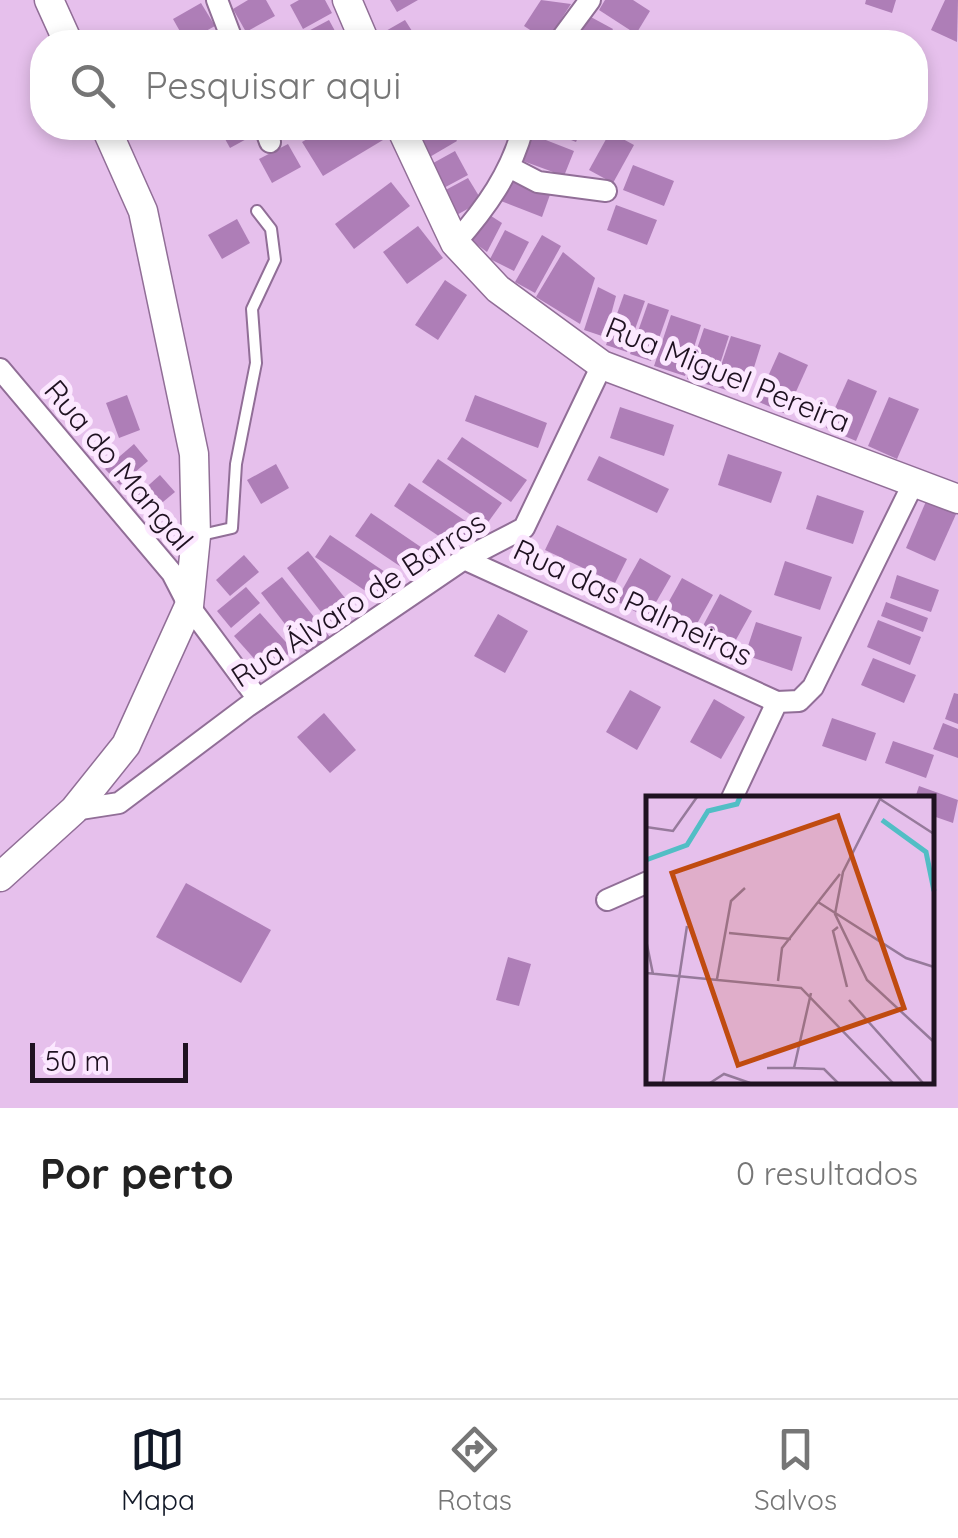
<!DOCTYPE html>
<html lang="pt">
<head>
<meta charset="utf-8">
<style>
	:root { --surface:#fff; --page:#f6f6f6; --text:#222; --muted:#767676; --line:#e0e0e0; --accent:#111827 }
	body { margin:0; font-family:Quicksand,sans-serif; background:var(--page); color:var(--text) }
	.scale { position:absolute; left:30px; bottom:25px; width:158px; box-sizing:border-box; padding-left:10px; border:5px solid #1f1221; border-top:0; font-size:28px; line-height:35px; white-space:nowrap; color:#1f1221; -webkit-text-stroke:8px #fce8ff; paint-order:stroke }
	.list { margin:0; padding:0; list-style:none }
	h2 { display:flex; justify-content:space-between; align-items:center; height:130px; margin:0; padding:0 40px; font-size:42px }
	h2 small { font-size:32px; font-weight:400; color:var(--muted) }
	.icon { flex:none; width:55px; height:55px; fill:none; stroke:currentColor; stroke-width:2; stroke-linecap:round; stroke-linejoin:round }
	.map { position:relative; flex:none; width:958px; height:1108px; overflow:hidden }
	.search { position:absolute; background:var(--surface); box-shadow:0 5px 15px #0003; left:30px; right:30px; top:30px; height:110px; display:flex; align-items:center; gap:25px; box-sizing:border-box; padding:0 35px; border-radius:40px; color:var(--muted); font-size:38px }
	.sheet { height:290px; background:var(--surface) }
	nav { display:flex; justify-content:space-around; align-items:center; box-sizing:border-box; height:140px; border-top:2px solid var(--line); background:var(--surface); font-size:28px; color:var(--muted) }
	nav a { display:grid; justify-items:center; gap:5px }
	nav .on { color:var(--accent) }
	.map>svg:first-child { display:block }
</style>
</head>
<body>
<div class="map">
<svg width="958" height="1108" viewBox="0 0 958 1108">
	<rect width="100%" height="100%" fill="#e6c0ec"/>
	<g fill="#ae7eb7">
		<polygon points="248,0 266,0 275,16 246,32 233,9"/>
		<polygon points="299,0 325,0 332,13 303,29 290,5"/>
		<polygon points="390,0 418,0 397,12"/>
		<polygon points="541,0 571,4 547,41 524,26"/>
		<polygon points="605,0 633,0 650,11 636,34 599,10"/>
		<polygon points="866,0 896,0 892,13 865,4"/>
		<polygon points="945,0 958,0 957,42 931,30"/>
		<polygon points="201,3 215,26 186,42 173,19"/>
		<polygon points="589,16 613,29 606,42 575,42"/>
		<polygon points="329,20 341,42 302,42 299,36"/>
		<polygon points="405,20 419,42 380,42 377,36"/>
		<polygon points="219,128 256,128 259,132 230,148"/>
		<polygon points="326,128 382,128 388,137 323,176 302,142"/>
		<polygon points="450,128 457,141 428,158 419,142"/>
		<polygon points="541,128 582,128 576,142"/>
		<polygon points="610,132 634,145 613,183 589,170"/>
		<polygon points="533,135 574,151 564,176 523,161"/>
		<polygon points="288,144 301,167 272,183 259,159"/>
		<polygon points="455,151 468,175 440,190 426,167"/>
		<polygon points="633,165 674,181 664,206 623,190"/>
		<polygon points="510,176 551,192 542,217 501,201"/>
		<polygon points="468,178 482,201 453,217 440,193"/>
		<polygon points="391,182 410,206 354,249 335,224"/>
		<polygon points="616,205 657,220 647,245 607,230"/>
		<polygon points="488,214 502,223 487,252 468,238"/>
		<polygon points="237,219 250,243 222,259 208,235"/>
		<polygon points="418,226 443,258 407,284 383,252"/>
		<polygon points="505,230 529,242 514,271 490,259"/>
		<polygon points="542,235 561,246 535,293 515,282"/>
		<polygon points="563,252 595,278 580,324 536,297"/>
		<polygon points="445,280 467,295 438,340 415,325"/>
		<polygon points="598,287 616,296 605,337 584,330"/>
		<polygon points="624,294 645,301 627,352 606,345"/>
		<polygon points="648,303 669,310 651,361 630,354"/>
		<polygon points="671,315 701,325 685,376 654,366"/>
		<polygon points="704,328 729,336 713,386 687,379"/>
		<polygon points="731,336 761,345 745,396 714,386"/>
		<polygon points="779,352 808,365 786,414 757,401"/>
		<polygon points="848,379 877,391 856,441 826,428"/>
		<polygon points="127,395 140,430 119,438 106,403"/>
		<polygon points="475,395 547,423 538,448 465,421"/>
		<polygon points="889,397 919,409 897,459 868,446"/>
		<polygon points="620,407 674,425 664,456 610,438"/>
		<polygon points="462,437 527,480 511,502 447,459"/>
		<polygon points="134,444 148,461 120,485 105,469"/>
		<polygon points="728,454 782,472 771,503 718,485"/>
		<polygon points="599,456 669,489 657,513 587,480"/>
		<polygon points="438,459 502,503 486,525 422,482"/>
		<polygon points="276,464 289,488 261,504 247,480"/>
		<polygon points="160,475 175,492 146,516 132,500"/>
		<polygon points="409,483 473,526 458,549 394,506"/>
		<polygon points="817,495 864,511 853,544 806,529"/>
		<polygon points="927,499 957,512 935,561 906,548"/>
		<polygon points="371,513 434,556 419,579 355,536"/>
		<polygon points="557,525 627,559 615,583 545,550"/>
		<polygon points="330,535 394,578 379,600 315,557"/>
		<polygon points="308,551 356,612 334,629 287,568"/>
		<polygon points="244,555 259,572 230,596 216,580"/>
		<polygon points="640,558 671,576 647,618 616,601"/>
		<polygon points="785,561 832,577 820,610 774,595"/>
		<polygon points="897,575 939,590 931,612 890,598"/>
		<polygon points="282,577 330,637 308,654 261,593"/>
		<polygon points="682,578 713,595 689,638 658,621"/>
		<polygon points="246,587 260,603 231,628 217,611"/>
		<polygon points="720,594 752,611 728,654 697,637"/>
		<polygon points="886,602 928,618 923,632 881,616"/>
		<polygon points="260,613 293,650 267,673 234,636"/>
		<polygon points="498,614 528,631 505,673 474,656"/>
		<polygon points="878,620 921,637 910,665 867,647"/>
		<polygon points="756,622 802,637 792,671 745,655"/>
		<polygon points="873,658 916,675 904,703 861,685"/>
		<polygon points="630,690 661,707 637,750 606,732"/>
		<polygon points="954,693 958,694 958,724 945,719"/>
		<polygon points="714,699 745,717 721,759 690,742"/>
		<polygon points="324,713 356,750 330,773 297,737"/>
		<polygon points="832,718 876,733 866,761 822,746"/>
		<polygon points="943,723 958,729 958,758 933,749"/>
		<polygon points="893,741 934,755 926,778 885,763"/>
		<polygon points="919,786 958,800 953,823 930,815 930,798 915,798"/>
		<polygon points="186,883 271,930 241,983 156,937"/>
		<polygon points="508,957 531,964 519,1006 496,1000"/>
	</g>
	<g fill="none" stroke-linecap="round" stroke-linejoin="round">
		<g stroke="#916e97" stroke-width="14">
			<polyline id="lane" points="197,536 232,528 236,464 256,363 252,309 275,260 271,229 257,211"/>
		</g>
		<g stroke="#916e97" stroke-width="24">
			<g id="street">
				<polyline points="217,0 233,42"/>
				<polyline points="559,42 590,0"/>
				<polyline points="265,128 270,142"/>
				<polyline points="509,167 538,182 606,191"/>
				<path d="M455 243C486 208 511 173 523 128"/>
				<polyline points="0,369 172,573 189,606 258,699"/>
				<polyline points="464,559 777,702"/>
				<polyline points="732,798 777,702 799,701 813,687 914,482"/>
				<polyline points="74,810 119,803 248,706 464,559 524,528 602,365"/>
				<polyline points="607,900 648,882"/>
			</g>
		</g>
		<g stroke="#916e97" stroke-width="31">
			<g id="secondary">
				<polyline points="49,0 68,42"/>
				<polyline points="347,0 365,42"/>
				<polyline points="401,128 455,243 498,289 602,365 958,499"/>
				<polyline points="0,877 74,810 126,745 189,606 196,536 194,454 143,211 106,128"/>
			</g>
		</g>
		<use href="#lane" stroke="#fff" stroke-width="10"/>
		<use href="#street" stroke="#fff" stroke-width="20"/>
		<use href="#secondary" stroke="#fff" stroke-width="28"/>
	</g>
	<g text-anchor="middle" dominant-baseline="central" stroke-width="10" stroke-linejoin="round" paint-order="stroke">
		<g font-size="30" fill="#1f1221" stroke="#fce8ff">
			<text transform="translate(728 374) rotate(22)">Rua Miguel Pereira</text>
			<text transform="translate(119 465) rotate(50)">Rua do Mangal</text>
			<text transform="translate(358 599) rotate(-33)">Rua Álvaro de Barros</text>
			<text transform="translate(633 602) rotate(25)">Rua das Palmeiras</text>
		</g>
	</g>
	<g transform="translate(646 796)">
		<rect width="288" height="288" fill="#e6c0ec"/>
		<path fill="none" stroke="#51bec5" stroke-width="5" d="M236 24 280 56 288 95M0 64 41 49 62 15 91 8 94 1"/>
		<path fill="none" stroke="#967a9b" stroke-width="2.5" d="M235 1 197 76 189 118 221 184 288 246M234 3 288 38M0 31 27 35 51 1M172 106 260 162 288 171M192 131 187 135 201 191M83 137 145 143M0 144 7 178M0 177 155 192 247 287M71 183 85 105 99 92M132 185 136 152 194 78M203 204 277 287M121 272H148L165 197M148 272 178 273 192 287M17 287 41 130M64 287 78 278 104 287"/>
		<path fill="#c04b10" fill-opacity="0.15" stroke="#c04b10" stroke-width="5" d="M192 20 258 212 92 269 26 77Z"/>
		<rect width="288" height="288" fill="none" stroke="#1f1221" stroke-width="5"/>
	</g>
</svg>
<div class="scale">50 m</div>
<div class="search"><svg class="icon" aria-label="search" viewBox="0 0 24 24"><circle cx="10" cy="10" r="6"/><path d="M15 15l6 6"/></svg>Pesquisar aqui</div>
</div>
<section class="sheet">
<h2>Por perto<small>0 resultados</small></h2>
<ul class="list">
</ul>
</section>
<nav>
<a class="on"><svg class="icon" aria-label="map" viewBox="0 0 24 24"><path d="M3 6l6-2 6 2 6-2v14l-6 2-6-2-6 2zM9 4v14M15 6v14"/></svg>Mapa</a>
<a><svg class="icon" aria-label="directions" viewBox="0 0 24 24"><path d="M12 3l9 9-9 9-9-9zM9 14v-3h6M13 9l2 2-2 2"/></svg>Rotas</a>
<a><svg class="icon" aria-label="saved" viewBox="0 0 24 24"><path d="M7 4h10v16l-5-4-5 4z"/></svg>Salvos</a>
</nav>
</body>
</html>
